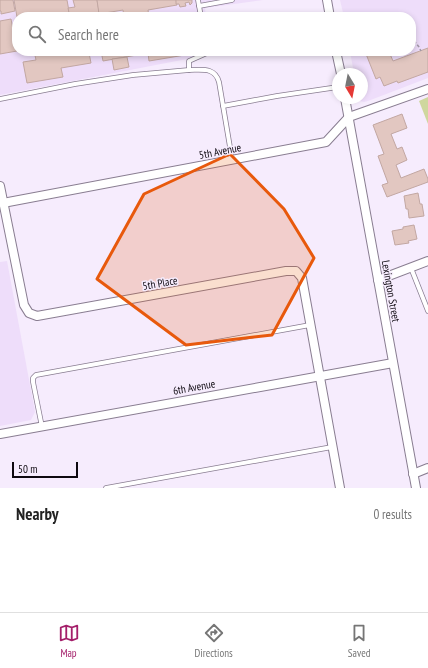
<!DOCTYPE html>
<html lang="en">
<head>
<meta charset="utf-8">
<style>
	:root { --surface:#fff; --page:#f2f2f2; --text:#222; --muted:#767676; --line:#e0e0e0; --accent:#a41f6a }
	body { margin:0; font-family:"PT Sans Narrow",sans-serif; background:var(--page); color:var(--text) }
	.compass { position:absolute; left:332px; top:68px; width:36px; height:36px; border-radius:50%; background:var(--surface); box-shadow:0 2px 6px #0003; rotate:170deg }
	.scale { position:absolute; left:12px; bottom:10px; width:66px; box-sizing:border-box; padding-left:4px; border:2px solid #0e0910; border-top:0; font-size:11px; line-height:14px; white-space:nowrap; color:#0e0910; -webkit-text-stroke:3px #f6ecfd; paint-order:stroke }
	.list { margin:0; padding:0; list-style:none }
	h2 { display:flex; justify-content:space-between; align-items:center; height:52px; margin:0; padding:0 16px; font-size:17px }
	h2 small { font-size:13px; font-weight:400; color:var(--muted) }
	.icon { flex:none; width:22px; height:22px; fill:none; stroke:currentColor; stroke-width:2; stroke-linecap:round; stroke-linejoin:round }
	.map { position:relative; flex:none; width:428px; height:488px; overflow:hidden }
	.search { position:absolute; background:var(--surface); box-shadow:0 2px 6px #0003; left:12px; right:12px; top:12px; height:44px; display:flex; align-items:center; gap:10px; box-sizing:border-box; padding:0 14px; border-radius:16px; color:var(--muted); font-size:15px }
	.sheet { height:124px; background:var(--surface) }
	nav { display:flex; justify-content:space-around; align-items:center; box-sizing:border-box; height:56px; border-top:1px solid var(--line); background:var(--surface); font-size:11px; color:var(--muted) }
	nav a { display:grid; justify-items:center; gap:2px }
	nav .on { color:var(--accent) }
	.map>svg:first-child { display:block }
</style>
</head>
<body>
<div class="map">
<svg width="428" height="488" viewBox="0 0 428 488">
	<rect width="100%" height="100%" fill="#f6ecfd"/>
	<g fill="#eeddfa">
		<polygon points="0,0 263,0 205,8 206,17 17,17 17,51 212,51 213,54 0,95"/>
		<polygon points="340,0 428,0 428,78 368,101 364,102 360,101 358,98 362,98 362,74 354,74 350,51 411,51 411,17 344,17"/>
		<polygon points="7,261 35,412 31,420 0,426 0,262"/>
	</g>
	<polygon fill="#cfd79e" points="428,97 428,124 419,101"/>
	<g fill="#e2c7c1" stroke="#c2a7a2">
		<polygon points="0,0 13,0 15,11 1,14 1,11 0,11"/>
		<polygon points="14,0 67,0 70,17 17,17"/>
		<polygon points="73,0 97,0 100,17 70,17 68,8 75,7"/>
		<polygon points="97,0 176,0 177,5 148,10 149,17 124,17 123,10 99,14"/>
		<polygon points="176,0 192,0 192,3 190,5 189,2 185,3 186,6 180,7 179,4 176,4"/>
		<polygon points="179,14 180,17 165,17 164,16"/>
		<polygon points="11,19 17,51 0,54 0,21"/>
		<polygon points="428,48 428,72 398,83 397,81 384,86 380,77 376,79 366,54 374,51 399,51 390,54 393,61"/>
		<polygon points="34,51 41,51 42,55 51,53 50,51 54,51 54,53 65,51 178,51 179,56 149,61 148,53 103,61 101,51 89,53 91,63 61,68 63,77 27,83 23,62 36,60"/>
		<polygon points="178,51 195,51 195,53 179,56"/>
		<polygon points="127,57 129,67 114,70 112,59"/>
		<polygon points="402,114 407,128 391,134 397,149 402,147 407,160 396,165 401,178 424,169 428,179 428,182 387,197 382,185 388,183 378,156 384,154 373,125"/>
		<polygon points="418,193 420,204 422,204 424,216 409,218 408,209 406,209 404,196"/>
		<polygon points="414,225 417,239 408,241 409,243 395,245 392,231 403,229 403,227"/>
	</g>
	<g fill="none" stroke-linecap="round" stroke-linejoin="round">
		<g stroke="#897d91" stroke-width="5.5">
			<g id="service">
				<polyline points="198,0 201,17"/>
				<polyline points="199,6 232,0"/>
				<path d="M206 51 207 53 189 61V70C202 70 215 67 219 82L232 159"/>
				<polyline points="0,99 75,84 133,75 189,70"/>
				<polyline points="223,106 277,96 338,87"/>
				<polyline points="411,268 428,311"/>
				<polyline points="42,427 33,382 33,378 36,375 310,325"/>
				<polyline points="106,488 332,447"/>
			</g>
		</g>
		<g stroke="#897d91" stroke-width="10">
			<g id="minor">
				<polyline points="327,0 330,17"/>
				<polyline points="336,51 341,74"/>
				<polyline points="345,98 416,488"/>
				<polyline points="0,186 24,305 29,313 37,316 286,271 296,271 302,278 340,488"/>
				<polyline points="3,203 326,142 349,117 428,89"/>
				<polyline points="378,280 428,261"/>
				<polyline points="0,434 393,363"/>
				<polyline points="413,474 428,468"/>
			</g>
		</g>
		<polyline stroke="#a29aa7" stroke-width="1.5" stroke-dasharray="3 2" stroke-linecap="butt" points="411,37 419,47 421,51"/>
		<use href="#service" stroke="#fff" stroke-width="4"/>
		<use href="#minor" stroke="#fff" stroke-width="8"/>
	</g>
	<path fill="#e8590c" fill-opacity="0.2" stroke="#e8590c" stroke-width="3" stroke-linejoin="round" d="M230 154 284 209 314 258 272 335 186 345 97 279 144 194Z"/>
	<g text-anchor="middle" dominant-baseline="central" stroke-width="3" stroke-linejoin="round" paint-order="stroke">
		<g font-size="11" fill="#0e0910" stroke="#f6ecfd">
			<text transform="translate(220 151) rotate(-11)">5th Avenue</text>
			<text transform="translate(160 283) rotate(-10)">5th Place</text>
			<text transform="translate(391 291) rotate(80)">Lexington Street</text>
			<text transform="translate(194 387) rotate(-10)">6th Avenue</text>
		</g>
	</g>
</svg>
<svg class="compass" viewBox="-18 -18 36 36"><path d="M0-13l5 13h-10z" fill="#e53935"/><path d="M0 13l5-13h-10z" fill="#767676"/></svg>
<div class="scale">50 m</div>
<div class="search"><svg class="icon" aria-label="search" viewBox="0 0 24 24"><circle cx="10" cy="10" r="6"/><path d="M15 15l6 6"/></svg>Search here</div>
</div>
<section class="sheet">
<h2>Nearby<small>0 results</small></h2>
<ul class="list">
</ul>
</section>
<nav>
<a class="on"><svg class="icon" aria-label="map" viewBox="0 0 24 24"><path d="M3 6l6-2 6 2 6-2v14l-6 2-6-2-6 2zM9 4v14M15 6v14"/></svg>Map</a>
<a><svg class="icon" aria-label="directions" viewBox="0 0 24 24"><path d="M12 3l9 9-9 9-9-9zM9 14v-3h6M13 9l2 2-2 2"/></svg>Directions</a>
<a><svg class="icon" aria-label="saved" viewBox="0 0 24 24"><path d="M7 4h10v16l-5-4-5 4z"/></svg>Saved</a>
</nav>
</body>
</html>
